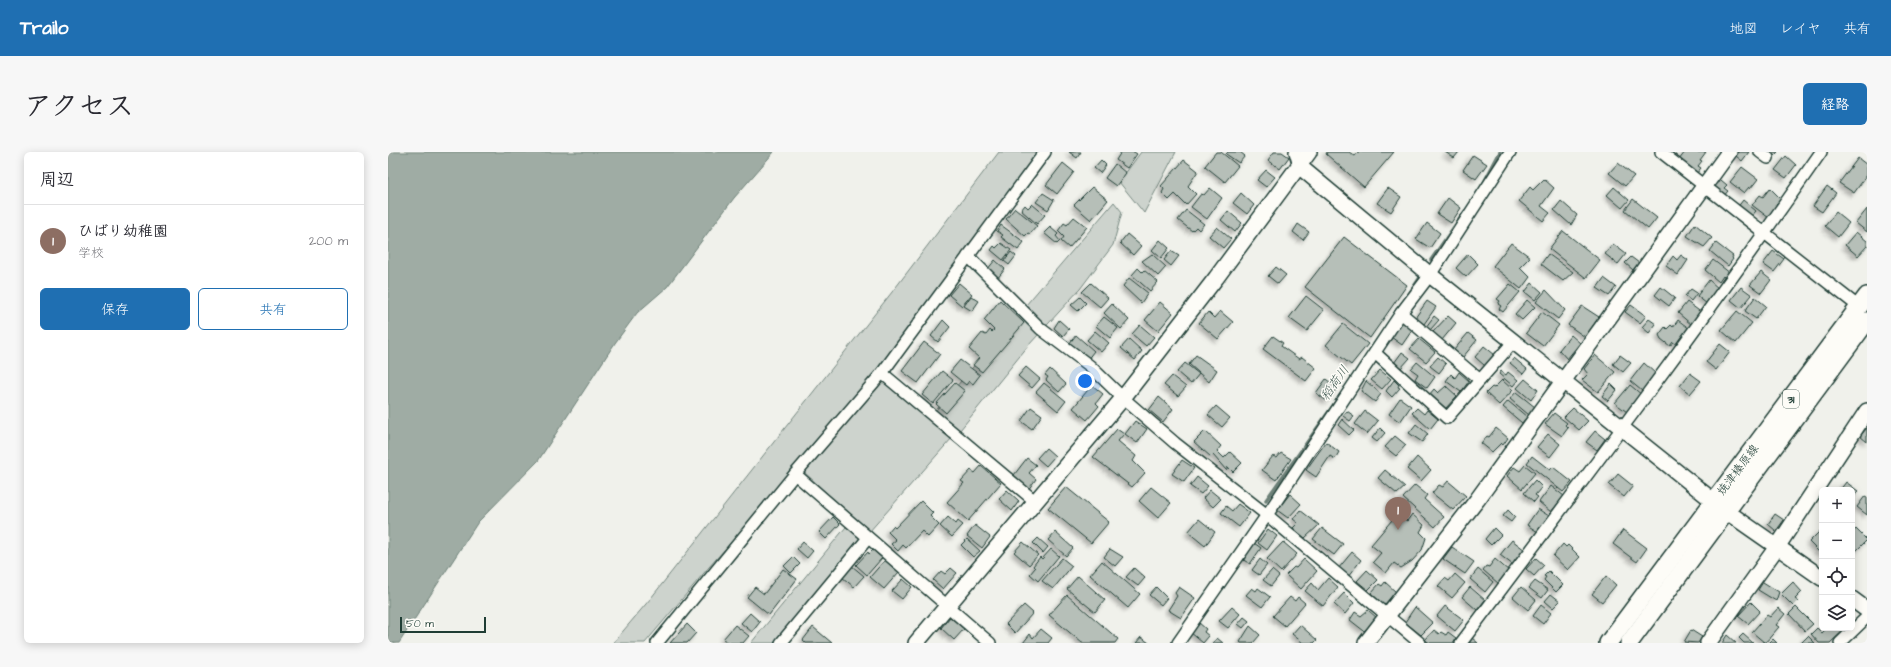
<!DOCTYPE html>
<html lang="ja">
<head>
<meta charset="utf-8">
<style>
	:root { --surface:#fff; --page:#f7f7f7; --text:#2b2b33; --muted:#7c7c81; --line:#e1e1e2; --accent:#1f6fb2 }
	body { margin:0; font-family:"Architects Daughter","Klee One",sans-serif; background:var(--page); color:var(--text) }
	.controls { position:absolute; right:12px; bottom:12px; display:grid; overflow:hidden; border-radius:6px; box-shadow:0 2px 10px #0003 }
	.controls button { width:36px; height:36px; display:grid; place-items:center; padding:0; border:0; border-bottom:1px solid var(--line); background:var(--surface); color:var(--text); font:20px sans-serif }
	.scale { position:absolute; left:12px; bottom:10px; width:86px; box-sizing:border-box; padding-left:4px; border:2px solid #1f3d34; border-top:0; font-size:11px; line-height:14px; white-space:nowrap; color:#1f3d34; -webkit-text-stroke:3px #fdfcf7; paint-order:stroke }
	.you { position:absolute; left:697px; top:229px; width:14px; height:14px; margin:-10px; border:3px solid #fff; border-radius:50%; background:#1a73e8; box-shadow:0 0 0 6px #1a73e833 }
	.badge { display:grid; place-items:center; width:26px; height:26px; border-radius:50%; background:var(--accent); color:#fff; font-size:13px; font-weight:700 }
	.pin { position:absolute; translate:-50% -33px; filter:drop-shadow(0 1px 2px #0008) }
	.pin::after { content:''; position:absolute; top:21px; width:14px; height:12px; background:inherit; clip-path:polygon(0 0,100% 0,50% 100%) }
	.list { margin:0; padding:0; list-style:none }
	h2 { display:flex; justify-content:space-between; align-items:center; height:52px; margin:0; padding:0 16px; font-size:17px }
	h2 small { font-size:13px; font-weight:400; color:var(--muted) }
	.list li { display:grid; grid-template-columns:26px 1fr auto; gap:12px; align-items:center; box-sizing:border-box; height:72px; padding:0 16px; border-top:1px solid var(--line) }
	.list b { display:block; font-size:15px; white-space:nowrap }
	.list p { margin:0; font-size:13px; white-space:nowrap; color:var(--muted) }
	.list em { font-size:13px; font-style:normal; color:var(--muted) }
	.actions { display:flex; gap:8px; padding:12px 16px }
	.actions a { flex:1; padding:9px 0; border:1px solid var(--accent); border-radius:6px; text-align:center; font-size:14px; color:var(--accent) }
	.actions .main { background:var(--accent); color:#fff }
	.icon { flex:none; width:22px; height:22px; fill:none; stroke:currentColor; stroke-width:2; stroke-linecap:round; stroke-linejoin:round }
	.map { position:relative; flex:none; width:1479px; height:491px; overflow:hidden; border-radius:6px }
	header { display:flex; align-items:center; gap:24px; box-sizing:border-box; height:56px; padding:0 20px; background:var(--accent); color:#fff }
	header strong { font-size:19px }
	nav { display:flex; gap:22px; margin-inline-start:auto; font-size:14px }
	.intro { display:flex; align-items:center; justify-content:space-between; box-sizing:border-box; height:96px; padding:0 24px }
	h1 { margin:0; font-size:28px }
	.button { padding:10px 18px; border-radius:6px; background:var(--accent); color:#fff; font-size:14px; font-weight:700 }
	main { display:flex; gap:24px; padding:0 24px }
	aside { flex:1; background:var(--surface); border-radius:6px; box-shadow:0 2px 10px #0003 }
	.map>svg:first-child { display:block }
</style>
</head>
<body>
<header>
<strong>Trailo</strong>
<nav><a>地図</a><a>レイヤ</a><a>共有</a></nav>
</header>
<div class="intro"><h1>アクセス</h1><a class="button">経路</a></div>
<main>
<aside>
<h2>周辺<small></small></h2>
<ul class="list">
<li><span class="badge" style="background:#8d6e63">1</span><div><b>ひばり幼稚園</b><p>学校</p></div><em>200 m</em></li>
</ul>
<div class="actions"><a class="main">保存</a><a>共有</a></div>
</aside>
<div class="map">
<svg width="1479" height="491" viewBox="0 0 1479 491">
	<defs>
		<filter id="shadow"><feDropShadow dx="-3" dy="3" stdDeviation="2" flood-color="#0004"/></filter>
	</defs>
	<rect width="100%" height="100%" fill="#f0f1eb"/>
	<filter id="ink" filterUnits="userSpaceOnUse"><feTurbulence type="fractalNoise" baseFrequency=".025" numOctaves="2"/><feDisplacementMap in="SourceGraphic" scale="8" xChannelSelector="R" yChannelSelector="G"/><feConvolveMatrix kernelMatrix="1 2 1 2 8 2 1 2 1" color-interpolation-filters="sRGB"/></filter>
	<g filter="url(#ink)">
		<g fill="#cdd3cd" stroke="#768880">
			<polygon points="611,0 654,0 494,221 321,415 257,491 225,491 263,446 508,135"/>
			<polygon points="753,0 788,0 756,61 731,30"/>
			<polygon points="726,50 734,60 725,93 692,137 640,194 568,283 544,263"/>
			<polygon points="495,229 564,286 481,380 416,320"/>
			<polygon points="462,370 480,386 394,491 363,491"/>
		</g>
		<polygon fill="#9faca4" stroke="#6c8077" points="0,0 386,0 346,46 279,135 249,161 227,191 150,309 90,370 11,491 0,491"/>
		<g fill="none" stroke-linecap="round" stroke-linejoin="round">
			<g stroke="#6c8077" stroke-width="3.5">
				<polyline points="1094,34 1112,0"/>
				<polyline points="1043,108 1077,59"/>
				<polyline points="1021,142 1033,124"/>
				<polyline points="878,348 949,248"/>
			</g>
		</g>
		<g fill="#b6bfb8" stroke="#1f3d34" filter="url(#shadow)">
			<polygon points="681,0 693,0 689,6"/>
			<polygon points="733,0 746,0 749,2 739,16 728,8"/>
			<polygon points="828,0 833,0 850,14 837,30 817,14"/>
			<polygon points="840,0 852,0 857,4 851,11 838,2"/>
			<polygon points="886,0 894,0 901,5 892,17 880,8"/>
			<polygon points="939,0 961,0 967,4 970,0 1006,0 976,35 938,2"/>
			<polygon points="1057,0 1071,0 1066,6"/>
			<polygon points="1297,0 1318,0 1312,8 1314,9 1310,14 1313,16 1309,21 1291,8"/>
			<polygon points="1351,0 1361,0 1354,9 1348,4"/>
			<polygon points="1381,0 1390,0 1386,4"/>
			<polygon points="1085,3 1099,12 1088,27 1075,18"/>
			<polygon points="1398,4 1408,13 1398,26 1387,18"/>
			<polygon points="1470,6 1479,13 1479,23 1466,41 1451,31"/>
			<polygon points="713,8 718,13 712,21 706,16"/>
			<polygon points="796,8 810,19 800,34 808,42 798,53 787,42 781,48 774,41 776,37 773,34"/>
			<polygon points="675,11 686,20 669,42 658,33"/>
			<polygon points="1230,11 1246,24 1237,34 1221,21"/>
			<polygon points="727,12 738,21 728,34 717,26"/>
			<polygon points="1354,15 1370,27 1362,37 1361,35 1356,41 1342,30"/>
			<polygon points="878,18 887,25 878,35 869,28"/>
			<polygon points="1156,27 1166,36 1153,54 1162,61 1155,69 1131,49 1142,35 1145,38"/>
			<polygon points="1333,28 1339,33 1336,36 1340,39 1335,45 1325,37"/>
			<polygon points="1439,34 1448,41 1434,60 1425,54"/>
			<polygon points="704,35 720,48 703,68 686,53"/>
			<polygon points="1226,35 1241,48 1234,56 1219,43"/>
			<polygon points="822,36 834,46 819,67 803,55 813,42 816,43"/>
			<polygon points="1000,36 1013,45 1003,60 989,51"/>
			<polygon points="1382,36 1393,47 1388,52 1390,55 1381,66 1364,53 1372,43 1375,45"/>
			<polygon points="655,41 666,48 660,58 648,50"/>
			<polygon points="853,41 866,53 859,62 845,51"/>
			<polygon points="1060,46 1073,56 1063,71 1049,62"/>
			<polygon points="1245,47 1269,66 1260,77 1237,58"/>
			<polygon points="1355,48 1368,59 1362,66 1349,56"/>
			<polygon points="1173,49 1189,63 1183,73 1166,58"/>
			<polygon points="644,52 657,63 649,72 633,58 637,53 640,56"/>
			<polygon points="627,56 649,74 642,82 640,81 637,84 618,67"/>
			<polygon points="1479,57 1479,80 1468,71"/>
			<polygon points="798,58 816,72 811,78 808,75 804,79 790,68"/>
			<polygon points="840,59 854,71 847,80 833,68"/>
			<polygon points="1448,60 1461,71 1450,85 1437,74"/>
			<polygon points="686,65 699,75 681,96 673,89 676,85 670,79 676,71 679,73"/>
			<polygon points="1039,71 1052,81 1042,96 1028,87"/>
			<polygon points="910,72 921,80 915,88 905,80"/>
			<polygon points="1307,72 1324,86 1316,95 1299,84"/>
			<polygon points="613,73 636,90 630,98 613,85 615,83 609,79"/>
			<polygon points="662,75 670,82 668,84 672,89 669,92 656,81"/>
			<polygon points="829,75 843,87 835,96 821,84"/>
			<polygon points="1175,79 1212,108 1198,126 1161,97"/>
			<polygon points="1468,80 1479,89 1479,94 1470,104 1457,93"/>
			<polygon points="739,82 753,94 745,103 732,91"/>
			<polygon points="956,85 1019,133 982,186 917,135"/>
			<polygon points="772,88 781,96 773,106 764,98"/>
			<polygon points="613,91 623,98 615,108 603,98 606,94 608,96"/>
			<polygon points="1123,91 1142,105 1132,115 1142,125 1133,137 1105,114"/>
			<polygon points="1328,91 1345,104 1344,106 1345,107 1340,114 1322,99"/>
			<polygon points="1225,92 1238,102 1230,112 1217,102"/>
			<polygon points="783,99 791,104 783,114 776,108"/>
			<polygon points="1385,99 1396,107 1386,120 1375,112"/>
			<polygon points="623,100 628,104 621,113 616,109"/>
			<polygon points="764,102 778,115 770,124 754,109"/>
			<polygon points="1080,102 1090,112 1078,125 1068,116"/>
			<polygon points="1160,102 1185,120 1175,129 1153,112"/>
			<polygon points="1293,103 1300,108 1290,123 1278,114 1285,104 1289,108"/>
			<polygon points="1243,105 1251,111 1245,118 1237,111"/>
			<polygon points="607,108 617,117 609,127 599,118"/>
			<polygon points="1325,108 1342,121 1338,127 1335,124 1331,130 1317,118"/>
			<polygon points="888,115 898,123 890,132 880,124"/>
			<polygon points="750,116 754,120 756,118 770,130 762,139 744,123"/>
			<polygon points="1373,120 1383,128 1373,141 1362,133"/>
			<polygon points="741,126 760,141 753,151 735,134"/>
			<polygon points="1216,126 1228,135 1221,144 1209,136"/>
			<polygon points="1321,128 1331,137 1319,152 1309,144"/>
			<polygon points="571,131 584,142 574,154 561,143"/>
			<polygon points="703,131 720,146 712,155 694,140"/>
			<polygon points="1144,131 1154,140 1147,148 1137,140"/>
			<polygon points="1122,132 1132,140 1115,160 1111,157 1113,154 1110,152 1112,149 1109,147"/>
			<polygon points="1273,135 1287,146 1281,154 1267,143"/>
			<polygon points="1353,135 1364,143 1353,156 1343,148"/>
			<polygon points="1303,137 1309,141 1303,149 1297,144"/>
			<polygon points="1158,138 1177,158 1170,167 1148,150"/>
			<polygon points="583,144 591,149 584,159 576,154"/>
			<polygon points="918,144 936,158 919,179 901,166"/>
			<polygon points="692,145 698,151 690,159 683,153"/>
			<polygon points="1367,145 1378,154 1368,167 1357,159"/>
			<polygon points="612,148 636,171 594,220 585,213 591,206 581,197 594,181 598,183 602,178 604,180 606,178 596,168"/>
			<polygon points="1139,148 1147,155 1134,168 1127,162"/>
			<polygon points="1039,149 1048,155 1036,172 1027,166"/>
			<polygon points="772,150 785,161 770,179 757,168"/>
			<polygon points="1299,150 1314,161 1304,173 1290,161"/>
			<polygon points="724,152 741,168 733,177 716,161"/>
			<polygon points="1243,153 1258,164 1252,171 1237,160"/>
			<polygon points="1194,154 1211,165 1197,185 1180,173"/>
			<polygon points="832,159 845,170 830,187 811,171 820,160 826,166"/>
			<polygon points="1349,159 1364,171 1348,191 1333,178"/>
			<polygon points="1154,160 1171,173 1155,194 1138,181"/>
			<polygon points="1046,164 1051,168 1042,178 1038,175"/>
			<polygon points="1060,164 1068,171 1054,188 1044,181"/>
			<polygon points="716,165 730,176 722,186 708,174"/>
			<polygon points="1261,167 1268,172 1261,181 1254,175"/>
			<polygon points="555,168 562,175 550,190 543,184"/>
			<polygon points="671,168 681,177 675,184 666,176"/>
			<polygon points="1290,168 1302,177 1289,193 1285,190 1282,194 1273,187 1271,183 1277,175 1279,177 1283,173 1285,175"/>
			<polygon points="1013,169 1025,177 1014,193 1003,185"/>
			<polygon points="955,172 980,192 963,213 938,193"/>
			<polygon points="752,173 766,185 758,194 744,182"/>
			<polygon points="707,179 721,191 713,200 699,188"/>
			<polygon points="1080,181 1089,188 1075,205 1066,198"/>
			<polygon points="688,183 706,199 699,208 681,192"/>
			<polygon points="1183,183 1192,191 1179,207 1171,198"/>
			<polygon points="885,184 895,191 893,194 911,207 914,205 928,216 918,229 875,197"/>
			<polygon points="741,187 754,199 747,208 733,196"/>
			<polygon points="1031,187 1047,200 1038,210 1022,197"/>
			<polygon points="536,190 552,202 530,231 514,219"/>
			<polygon points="1332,192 1342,200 1328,218 1318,210"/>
			<polygon points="1096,194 1107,203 1097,214 1087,205"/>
			<polygon points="1014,200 1022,206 1013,216 1006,211"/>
			<polygon points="808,203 829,218 821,230 801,212"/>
			<polygon points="1207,203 1227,220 1210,240 1194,228 1200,222 1196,217"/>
			<polygon points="1232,203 1243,211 1235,220 1225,212"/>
			<polygon points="1050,205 1058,212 1051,221 1042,214"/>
			<polygon points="1126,206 1139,217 1135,222 1122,211"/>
			<polygon points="572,208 592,223 585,232 581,229 578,233 562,220"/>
			<polygon points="1029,210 1047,225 1039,236 1027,227 1030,222 1023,217"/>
			<polygon points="797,211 811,222 803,232 789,220"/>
			<polygon points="1256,211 1268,222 1254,239 1242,229"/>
			<polygon points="638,215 652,227 644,236 630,224"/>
			<polygon points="662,217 678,232 671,240 658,228 660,225 657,223"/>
			<polygon points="992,218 1003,227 994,237 983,228"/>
			<polygon points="554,219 565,228 545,252 534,243"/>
			<polygon points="1113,219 1118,223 1120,220 1130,228 1125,234 1111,222"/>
			<polygon points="1071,220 1081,229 1073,240 1058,229 1063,222 1067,226"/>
			<polygon points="1302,221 1313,229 1302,242 1292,234"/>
			<polygon points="784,224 798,235 790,244 776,233"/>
			<polygon points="938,227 949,236 939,249 928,241"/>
			<polygon points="1137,227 1150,238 1143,248 1129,236"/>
			<polygon points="1006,228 1011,233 1010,235 1012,236 1004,245 998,239"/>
			<polygon points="1114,228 1125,238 1111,253 1098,241 1104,235 1106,236"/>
			<polygon points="978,229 993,242 987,250 973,239"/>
			<polygon points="567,231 577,239 558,261 548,252"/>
			<polygon points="656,231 678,249 670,259 648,240"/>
			<polygon points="1223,232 1229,238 1220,249 1214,244"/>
			<polygon points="704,233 715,242 708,251 711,254 699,268 685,256"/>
			<polygon points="1242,233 1254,243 1239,260 1227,251"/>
			<polygon points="1058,234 1069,244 1057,257 1041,243 1046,237 1050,241"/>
			<polygon points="1128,240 1147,255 1141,263 1122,247"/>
			<polygon points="771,245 785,257 775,270 761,258"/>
			<polygon points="1012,246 1023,254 1012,270 1001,262"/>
			<polygon points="1120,249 1139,265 1134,271 1115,255"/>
			<polygon points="828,254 842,266 834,275 820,263"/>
			<polygon points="643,255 654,263 644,277 633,269"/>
			<polygon points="1029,256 1036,262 1039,258 1050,267 1042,277 1024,261"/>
			<polygon points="1185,256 1200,269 1191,278 1176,265"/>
			<polygon points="959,259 966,264 962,269 955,264"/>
			<polygon points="977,259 990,269 979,282 967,272"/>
			<polygon points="1166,261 1179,271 1177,273 1180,276 1174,284 1157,272"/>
			<polygon points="954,267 966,278 961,283 950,273"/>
			<polygon points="747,269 759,277 749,291 737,282"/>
			<polygon points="1028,272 1040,282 1034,290 1021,281"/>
			<polygon points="992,276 997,281 989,290 984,286"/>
			<polygon points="1108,276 1120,286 1115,293 1113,291 1104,300 1093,291 1099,284 1101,285"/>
			<polygon points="1479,276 1479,290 1472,284"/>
			<polygon points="729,277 736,282 730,289 748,304 745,309 757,321 744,335 705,305"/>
			<polygon points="817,279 833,294 829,299 836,306 842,300 854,311 845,320 840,315 838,318 825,303 823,305 806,290"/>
			<polygon points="1207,279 1217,287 1209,298 1198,290"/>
			<polygon points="1160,282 1172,292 1162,305 1149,295"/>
			<polygon points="1007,284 1018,293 1008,304 997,295"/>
			<polygon points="938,290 951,300 947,307 942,304 928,325 918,318"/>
			<polygon points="658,296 667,304 658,314 649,306"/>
			<polygon points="893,301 903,307 888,328 874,318 885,304 889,306"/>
			<polygon points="1144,304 1162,318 1165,315 1184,330 1175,340 1139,311"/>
			<polygon points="1029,305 1043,318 1033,329 1019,317"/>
			<polygon points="639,306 648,313 641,321 648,327 640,338 626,323"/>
			<polygon points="794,308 806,316 796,330 784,322"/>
			<polygon points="1137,313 1147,321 1134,337 1119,324 1126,315 1132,319"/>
			<polygon points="593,314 613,331 580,369 559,350 576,331 573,329 583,318 587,321"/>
			<polygon points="997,318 1017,335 1009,342 990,326"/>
			<polygon points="1230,322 1245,334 1236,345 1221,333"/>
			<polygon points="809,325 820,334 813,342 802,334"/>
			<polygon points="1147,328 1154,335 1147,343 1150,345 1146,350 1136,341"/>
			<polygon points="1060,329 1078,344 1065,358 1044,341 1051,333 1055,335"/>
			<polygon points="1458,330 1470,339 1465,346 1467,348 1464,352 1464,338 1452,338"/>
			<polygon points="1027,333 1039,343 1036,347 1056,365 1047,375 1015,346"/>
			<polygon points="1163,334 1176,344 1163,360 1151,350"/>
			<polygon points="678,335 721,370 703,391 660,356"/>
			<polygon points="763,335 783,351 770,366 751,349"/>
			<polygon points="619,338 631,349 624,359 611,347"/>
			<polygon points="822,338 833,347 825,355 815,346"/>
			<polygon points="902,342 913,352 900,366 889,358"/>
			<polygon points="1477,344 1479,345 1479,363 1469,355"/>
			<polygon points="533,349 545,361 542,364 551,373 540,385 534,379 518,396 515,393 510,399 503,392 508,388 500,380 505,374 507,376"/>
			<polygon points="850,352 862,361 851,375 833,361 838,354 844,359"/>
			<polygon points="1150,357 1161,364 1150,380 1139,373"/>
			<polygon points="912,358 931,373 917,386 905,376 910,371 905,367"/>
			<polygon points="1120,358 1127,365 1123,370 1115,364"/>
			<polygon points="1009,362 1019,369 1024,362 1036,373 1032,380 1038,386 1034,398 1024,409 1013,416 1006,411 998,421 985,410 993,401 983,393"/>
			<polygon points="1387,362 1396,368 1388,379 1380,372"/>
			<polygon points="445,365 452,372 438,387 431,380"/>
			<polygon points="560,365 568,372 570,369 575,373 564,385 552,374"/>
			<polygon points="811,367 827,380 817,394 800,380"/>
			<polygon points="587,373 602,385 594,396 579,384"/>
			<polygon points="934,376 955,392 946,403 925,387"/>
			<polygon points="1106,376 1113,383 1103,393 1097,387"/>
			<polygon points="880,377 889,384 879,398 870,391"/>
			<polygon points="1468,377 1479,388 1464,403 1464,381"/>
			<polygon points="1235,378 1259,396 1249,410 1225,392"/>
			<polygon points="1432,379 1434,381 1434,403 1421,390"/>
			<polygon points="667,380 685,396 678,404 660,388"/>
			<polygon points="650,386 660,395 655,401 645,391"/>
			<polygon points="579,387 592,399 585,405 573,393"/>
			<polygon points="1124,388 1137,398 1125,413 1112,403"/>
			<polygon points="415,390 425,399 419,406 409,397"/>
			<polygon points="635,390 650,403 641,413 626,400"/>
			<polygon points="895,390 909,402 893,420 879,407"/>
			<polygon points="866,391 873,396 862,412 854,407"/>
			<polygon points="1175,392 1178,395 1180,393 1192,405 1180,418 1165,404"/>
			<polygon points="1064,395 1086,410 1077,422 1055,407"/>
			<polygon points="663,397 671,404 650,429 642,422 647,416 645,414 652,405 654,407"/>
			<polygon points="722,397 735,405 727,414 716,405"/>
			<polygon points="485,398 494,406 479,423 468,413 480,400 481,402"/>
			<polygon points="964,400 973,408 960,425 950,417"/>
			<polygon points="405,405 412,412 403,421 396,414"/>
			<polygon points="674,406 684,414 665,437 654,429"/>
			<polygon points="1148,406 1156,413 1146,424 1138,417"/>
			<polygon points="872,407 879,413 871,423 864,418"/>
			<polygon points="916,407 929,419 913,437 898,423 906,415 908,416"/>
			<polygon points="1107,407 1121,419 1111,432 1095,418 1098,414 1101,415"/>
			<polygon points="497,408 511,420 496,437 482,425"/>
			<polygon points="714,409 752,442 740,456 702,423"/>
			<polygon points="464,414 476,424 466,435 454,425"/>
			<polygon points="563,416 569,421 555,437 545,428 553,419 557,422"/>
			<polygon points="746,416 757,426 750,434 738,425"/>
			<polygon points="395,417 409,427 381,463 359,445 367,435 376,442"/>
			<polygon points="1090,417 1105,430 1097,440 1082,427"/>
			<polygon points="884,418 891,424 883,434 875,428"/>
			<polygon points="979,418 990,428 980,438 969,429"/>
			<polygon points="1161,419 1175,433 1168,440 1156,428 1158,425 1156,424"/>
			<polygon points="1067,422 1077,431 1064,446 1050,434 1057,426 1061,429"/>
			<polygon points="690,424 717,448 707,460 679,437"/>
			<polygon points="1218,424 1228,433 1214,450 1204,442"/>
			<polygon points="940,426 950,435 935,454 917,439 924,431 930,438"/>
			<polygon points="515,427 524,435 514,447 504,439"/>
			<polygon points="1147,429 1160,438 1154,446 1141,436"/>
			<polygon points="997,430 1008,440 996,453 983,441 991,432 994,434"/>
			<polygon points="1375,430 1391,440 1388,449 1370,438"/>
			<polygon points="1405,430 1414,440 1407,447 1410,449 1405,454 1393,442"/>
			<polygon points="768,435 779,446 773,453 761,443"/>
			<polygon points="791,435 807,446 793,466 780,458 789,444 787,441"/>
			<polygon points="1082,435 1097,448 1089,458 1074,445"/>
			<polygon points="1133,435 1148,448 1140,458 1125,445"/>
			<polygon points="864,436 868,439 870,436 882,445 874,455 858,443"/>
			<polygon points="956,441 966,451 957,462 946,452"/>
			<polygon points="1163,442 1172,449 1165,456 1157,449"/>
			<polygon points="679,443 730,487 727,491 694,491 661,463"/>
			<polygon points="902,445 907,449 910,445 917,451 897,474 885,464"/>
			<polygon points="1363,450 1372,459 1360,472 1350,464"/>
			<polygon points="636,453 645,461 627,481 618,472"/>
			<polygon points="1153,453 1163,461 1155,472 1145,464"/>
			<polygon points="1057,454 1076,468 1067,479 1049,464"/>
			<polygon points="844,455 852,462 840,476 831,469"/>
			<polygon points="1027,455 1045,471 1033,483 1017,470"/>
			<polygon points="1408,455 1425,472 1417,479 1401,462"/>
			<polygon points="1390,456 1397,462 1388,473 1391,475 1377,491 1364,480 1379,463 1382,465"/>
			<polygon points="980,458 989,466 976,479 962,468 967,460 973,464"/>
			<polygon points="362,461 372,470 364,480 353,471"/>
			<polygon points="562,465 576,477 566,488 553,476"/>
			<polygon points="856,465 861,469 855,476 850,472"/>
			<polygon points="810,470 818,477 816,480 821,484 815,491 802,480"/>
			<polygon points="299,472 308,481 299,491 282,491"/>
			<polygon points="347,473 361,484 355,491 341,491 335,487"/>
			<polygon points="912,473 929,488 926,491 915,491 904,482"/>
			<polygon points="862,474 872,483 865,491 853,491 852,490"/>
			<polygon points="425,475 444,491 418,491 415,488"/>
			<polygon points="1429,476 1434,481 1439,476 1454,476 1456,478 1442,491 1431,491 1423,482"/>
			<polygon points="653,477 664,486 660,491 635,491 642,482 645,486"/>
			<polygon points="1046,478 1051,482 1053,480 1058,483 1060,480 1068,486 1065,491 1042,491 1037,488"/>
			<polygon points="1303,478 1314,485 1310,491 1296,490"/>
			<polygon points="1355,482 1365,491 1356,491 1351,486"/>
			<polygon points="1339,483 1348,491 1334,491"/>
			<polygon points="1420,484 1427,491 1413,491"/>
			<polygon points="753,485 761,491 748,491"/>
			<polygon points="829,486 835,491 825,491"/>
			<polygon points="1084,486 1090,491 1080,491"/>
			<polygon points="1385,487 1389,491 1381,491"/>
		</g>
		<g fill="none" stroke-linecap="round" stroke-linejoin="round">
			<g stroke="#1f3d34" stroke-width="14">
				<g id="street">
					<polyline points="907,0 911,14"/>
					<polyline points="1273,0 1471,155"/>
					<polyline points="1372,0 1380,6"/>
					<polyline points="580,104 653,177 702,214 735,246 787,291 879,363 1032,491"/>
					<polyline points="1013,161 1092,228"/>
					<polyline points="987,201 1059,266 1126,189"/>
					<polyline points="494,221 648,350"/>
					<polyline points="407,322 602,491"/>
					<polyline points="269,491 407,322 494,221 657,0"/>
					<polyline points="393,491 480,386"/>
					<polyline points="790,491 879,363 1013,161 1042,123 1122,0"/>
					<path d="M1073 491C1195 329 1317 167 1433 0"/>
					<polyline points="1452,491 1479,465"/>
				</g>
			</g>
			<g stroke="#1f3d34" stroke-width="18">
				<g id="secondary">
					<polyline points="911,14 1042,123 1338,359 1434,426"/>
					<polyline points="1464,447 1479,458"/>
					<polyline points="528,491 735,246 828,126 921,0"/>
					<polyline points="978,491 1089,348 1341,0"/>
					<polyline points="1320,491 1389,395 1479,259"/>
				</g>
			</g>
			<g stroke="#1f3d34" stroke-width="20">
				<g id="primary">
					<polyline points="1220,491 1479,144"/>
					<polyline points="1241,491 1479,169"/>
				</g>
			</g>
			<use href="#street" stroke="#fdfcf7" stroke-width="11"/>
			<use href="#secondary" stroke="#fdfcf7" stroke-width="15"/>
			<use href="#primary" stroke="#fdfcf7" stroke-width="17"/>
		</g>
	</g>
	<g text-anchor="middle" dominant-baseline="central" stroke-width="3" stroke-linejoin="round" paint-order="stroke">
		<rect fill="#fdfcf7" stroke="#62766e" stroke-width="1" x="1395" y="238" width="16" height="18" rx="3"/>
		<g font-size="11" font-weight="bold" fill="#1f3d34">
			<text x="1403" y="247">31</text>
		</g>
		<g font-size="12" fill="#1f3d34" stroke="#fdfcf7">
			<text transform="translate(1350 318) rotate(-53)">焼津榛原線</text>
		</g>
		<g font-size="13" font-style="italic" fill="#455e56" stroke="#fdfcf7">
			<text transform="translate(947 231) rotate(-55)">稻荷川</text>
		</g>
	</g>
</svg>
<div class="controls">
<button>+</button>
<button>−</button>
<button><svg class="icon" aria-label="locate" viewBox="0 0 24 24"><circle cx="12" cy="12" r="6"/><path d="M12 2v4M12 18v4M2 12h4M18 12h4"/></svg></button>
<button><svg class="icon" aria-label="layers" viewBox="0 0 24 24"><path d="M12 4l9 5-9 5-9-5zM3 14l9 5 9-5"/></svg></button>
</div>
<div class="scale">50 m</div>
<div class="you"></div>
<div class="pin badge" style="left:1010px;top:378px;background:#8d6e63">1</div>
</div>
</main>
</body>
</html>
